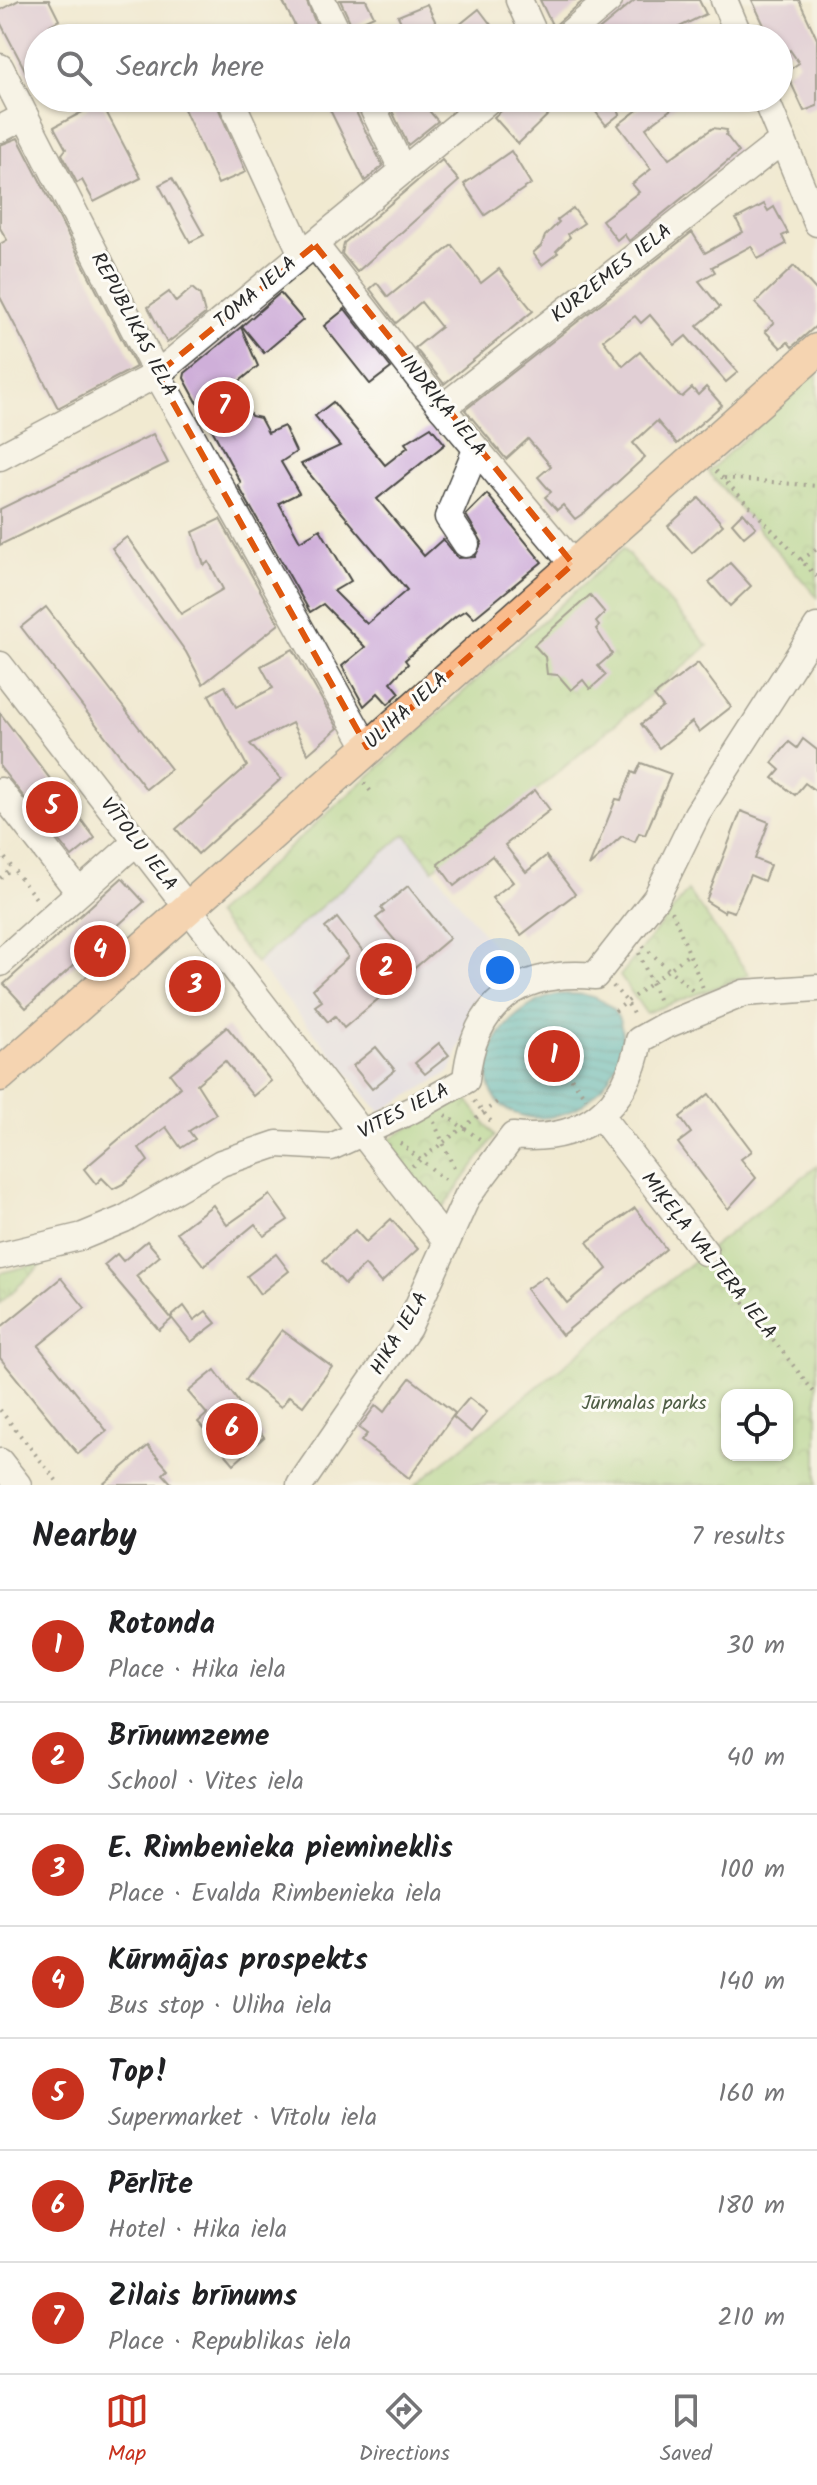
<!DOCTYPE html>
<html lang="en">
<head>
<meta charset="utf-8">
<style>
	:root { --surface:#fff; --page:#f2f2f2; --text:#202124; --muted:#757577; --line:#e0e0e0; --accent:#c8321e }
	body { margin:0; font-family:Kalam,sans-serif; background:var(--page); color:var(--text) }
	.controls { position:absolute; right:24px; bottom:24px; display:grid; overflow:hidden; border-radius:16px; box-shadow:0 2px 6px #0004 }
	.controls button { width:72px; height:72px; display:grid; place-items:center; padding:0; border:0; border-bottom:2px solid var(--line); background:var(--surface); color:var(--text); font:40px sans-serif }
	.you { position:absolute; left:500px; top:970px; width:28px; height:28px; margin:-20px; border:6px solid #fff; border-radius:50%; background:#1a73e8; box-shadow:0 0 0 12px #1a73e833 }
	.badge { display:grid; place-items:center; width:52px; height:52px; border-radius:50%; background:var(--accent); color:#fff; font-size:26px; font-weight:700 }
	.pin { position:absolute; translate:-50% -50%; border:4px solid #fff; box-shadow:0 2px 8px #0006 }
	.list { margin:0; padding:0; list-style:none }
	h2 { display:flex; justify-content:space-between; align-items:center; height:104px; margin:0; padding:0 32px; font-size:34px }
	h2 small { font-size:26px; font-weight:400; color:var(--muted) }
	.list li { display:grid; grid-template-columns:52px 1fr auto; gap:24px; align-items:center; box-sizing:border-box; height:112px; padding:0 32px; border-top:2px solid var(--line) }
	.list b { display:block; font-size:30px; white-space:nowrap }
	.list p { margin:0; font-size:26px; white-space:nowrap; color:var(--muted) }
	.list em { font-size:26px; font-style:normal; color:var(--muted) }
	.icon { flex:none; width:44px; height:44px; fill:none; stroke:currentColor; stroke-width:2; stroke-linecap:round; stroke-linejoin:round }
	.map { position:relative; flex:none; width:817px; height:1485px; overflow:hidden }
	.search { position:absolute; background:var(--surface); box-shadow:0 2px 6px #0004; left:24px; right:24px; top:24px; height:88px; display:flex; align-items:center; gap:20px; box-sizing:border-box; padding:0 28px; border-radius:44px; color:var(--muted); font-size:30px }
	.sheet { height:888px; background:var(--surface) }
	nav { display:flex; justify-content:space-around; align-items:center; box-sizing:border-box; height:112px; border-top:2px solid var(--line); background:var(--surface); font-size:22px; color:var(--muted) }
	nav a { display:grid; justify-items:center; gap:4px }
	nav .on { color:var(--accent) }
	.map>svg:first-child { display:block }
</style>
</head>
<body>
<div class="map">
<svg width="817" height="1485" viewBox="0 0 817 1485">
	<defs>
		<pattern id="grass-tufts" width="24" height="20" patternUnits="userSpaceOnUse" patternTransform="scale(2)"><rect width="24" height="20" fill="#9fd180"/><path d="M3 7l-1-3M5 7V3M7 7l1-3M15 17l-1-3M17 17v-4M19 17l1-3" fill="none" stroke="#82aa69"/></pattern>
		<pattern id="park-crowns" width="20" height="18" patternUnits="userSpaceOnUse" patternTransform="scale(2)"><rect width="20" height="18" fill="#9fd180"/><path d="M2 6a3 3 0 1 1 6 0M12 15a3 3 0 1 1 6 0" fill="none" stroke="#82aa69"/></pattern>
		<pattern id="water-rules" width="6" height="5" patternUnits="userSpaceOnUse" patternTransform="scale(2)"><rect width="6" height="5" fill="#45b4be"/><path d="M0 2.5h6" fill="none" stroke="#3a939b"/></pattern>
	</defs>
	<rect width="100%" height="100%" fill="#fdfcf7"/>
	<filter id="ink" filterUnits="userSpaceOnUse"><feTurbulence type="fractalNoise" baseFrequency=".0125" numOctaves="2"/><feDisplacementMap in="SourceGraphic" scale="16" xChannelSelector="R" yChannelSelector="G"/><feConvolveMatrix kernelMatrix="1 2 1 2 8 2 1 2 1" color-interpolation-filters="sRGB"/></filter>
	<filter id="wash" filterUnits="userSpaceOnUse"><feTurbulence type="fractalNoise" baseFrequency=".006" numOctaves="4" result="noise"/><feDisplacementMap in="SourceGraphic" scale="32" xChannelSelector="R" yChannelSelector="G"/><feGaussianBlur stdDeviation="1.8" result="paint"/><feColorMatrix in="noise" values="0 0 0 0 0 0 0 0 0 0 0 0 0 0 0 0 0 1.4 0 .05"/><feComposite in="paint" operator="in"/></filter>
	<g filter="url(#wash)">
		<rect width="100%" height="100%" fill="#f1ead1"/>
		<polygon fill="#dad6f7" points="406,833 515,975 493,991 471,1016 450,1072 380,1112 256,963"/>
		<g fill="url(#grass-tufts)" stroke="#657e56" stroke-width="2">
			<circle cx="554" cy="1056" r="19"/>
			<polygon points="45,1262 0,1303 0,1273"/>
		</g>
		<g fill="url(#park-crowns)" stroke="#657e56" stroke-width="2" fill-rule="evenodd">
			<polygon points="817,371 817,597 708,472"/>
			<polygon points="623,549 708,646 537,790 433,869 405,834 256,963 215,914"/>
			<polygon points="688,891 749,975 646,1013 620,976"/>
			<polygon points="465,1097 495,1136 439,1213 384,1142"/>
			<path d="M817 1166V1485H415L691 1263ZM727 1395H787V1455H727Z"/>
		</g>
		<path fill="url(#water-rules)" stroke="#387074" stroke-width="2" fill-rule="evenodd" d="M560 994C681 987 604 1148 514 1113 503 1109 494 1099 490 1087 477 1042 520 1002 560 994ZM556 1036 568 1042 573 1060 561 1074C546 1077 536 1070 534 1055L544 1039Z"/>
		<g id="blocks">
			<g fill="#cfafd9">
				<polygon points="19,0 49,0 59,20 50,25 57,38 38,38 38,95 0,22 0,10"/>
				<polygon points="282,0 306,0 322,38 301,38"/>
				<polygon points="340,0 366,0 374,16 352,26"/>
				<polygon points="540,0 584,0 553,27"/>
				<polygon points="635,0 699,0 706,14 657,38 589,38"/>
				<polygon points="752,0 799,0 817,39 817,106 804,111 786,72 799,63 790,50 779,56 779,38 770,38"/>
				<polygon points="427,4 437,25 423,32 421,27 407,34 398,16"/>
				<polygon points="479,9 501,38 443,38"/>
				<polygon points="82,98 99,98 141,178 94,202 82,180 77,183 62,154 66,149 54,127 88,109"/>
				<polygon points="179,98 214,98 246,172 218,184"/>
				<polygon points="349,98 383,166 365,181 329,108"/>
				<polygon points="386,98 418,98 438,121 408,145"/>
				<polygon points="517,98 545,98 554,109 518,144 494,117"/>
				<polygon points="585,98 609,98 620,114 606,125"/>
				<polygon points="653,98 686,98 646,128 669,159 713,128 727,130 726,135 739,152 629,241 624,234 617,240 602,220 639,192 632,184 651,169 618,125"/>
				<polygon points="18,138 136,367 58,408 0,297 0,244 7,240 0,228 0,145"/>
				<polygon points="511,151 531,184 485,215 464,184"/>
				<polygon points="442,160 459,181 357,272 342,254 344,243"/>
				<polygon points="172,178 204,235 190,242 159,185"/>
				<polygon points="764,204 768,211 774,207 788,233 782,236 786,244 758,259 751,246 712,267 715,272 699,281 720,307 697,326 738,372 726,382 686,336 675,345 650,315 641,323 635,316 603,340 623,366 640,352 676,393 682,397 692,388 698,395 706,387 722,405 677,444 657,421 633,443 645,457 585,512 575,519 563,505 557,510 545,497 551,492 538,477 551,466 528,439 506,459 465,410 692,232 705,253 743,232 736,219"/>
				<polygon points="573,208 584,223 568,234 570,237 556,251 558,253 542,265 533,253 541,246 545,236 559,222 557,220"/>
				<polygon points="452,245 481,283 499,269 533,311 444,384 415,348 441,327 421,302 396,323 370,289 377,283 388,297"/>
				<polygon points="794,266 817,291 817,325 792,347 788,342 781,348 765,331 774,323 755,303"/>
				<polygon points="192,288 200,295 205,314 167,343 148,307 169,292 176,302"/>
				<polygon points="280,293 303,320 264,353 242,326"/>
				<polygon points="345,309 391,368 370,384 324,326"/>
				<polygon points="241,327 258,366 235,385 251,416 260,418 268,433 284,426 296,452 281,462 299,493 279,503 300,541 320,529 351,581 334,591 367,624 407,590 301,464 340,446 315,416 333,402 385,465 408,447 405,443 431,427 445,444 377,499 424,556 443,539 458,558 475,557 482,542 466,515 487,494 542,562 474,618 466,610 456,616 405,660 408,664 391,682 400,693 388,704 378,693 364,706 342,666 365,647 323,604 310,612 238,485 241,483 184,378 185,373"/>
				<polygon points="153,434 168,463 0,545 0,509"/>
				<polygon points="699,498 723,525 692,553 668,526"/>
				<polygon points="743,512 756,527 744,537 732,523"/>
				<polygon points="220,519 279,624 203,684 186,652 112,548 127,537 181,614 223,589 209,562 204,565 193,532"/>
				<polygon points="730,563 751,586 730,606 709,582"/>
				<polygon points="590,595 605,613 596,622 599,626 596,629 612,654 598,666 606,675 590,689 583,680 571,690 558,675 547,674 545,657 534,645"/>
				<polygon points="46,607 171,769 146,789 21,627"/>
				<polygon points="293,649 338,728 308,754 292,723 250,744 281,779 198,854 176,829 247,766 209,695 225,686 236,707 273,688 261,666"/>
				<polygon points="698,663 731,707 699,732 692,722 659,748 641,724 663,707 654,696"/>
				<polygon points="0,713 95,838 72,857 0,767"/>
				<polygon points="803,739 817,750 817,792 805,783 795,795 773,778 780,770 772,763 789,742 797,748"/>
				<polygon points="641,763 671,774 645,835 639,833 635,842 622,836 589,866 616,799 621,800 632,772 636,774"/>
				<polygon points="535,790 550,810 505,845 526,872 546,856 575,894 521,935 492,898 513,882 492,856 454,886 438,864"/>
				<polygon points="741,811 769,822 755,859 770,865 764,881 750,875 734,912 725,909 724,912 706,901"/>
				<polygon points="122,878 144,902 26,1008 4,984"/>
				<polygon points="408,886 450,938 344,1028 335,1016 328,1022 315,1006 322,1001 313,989 348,957 325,928 337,918 373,964 398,944 376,918 384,912 381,908"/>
				<polygon points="227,1027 271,1081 253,1096 225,1061 197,1084 216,1114 189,1131 195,1139 181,1148 166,1127 139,1148 148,1161 123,1184 113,1189 102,1178 96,1184 84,1169 180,1087 170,1074"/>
				<polygon points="439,1043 449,1055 425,1074 415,1063"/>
				<polygon points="376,1047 395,1070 372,1089 353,1066"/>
				<polygon points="709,1094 752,1151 741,1159 756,1178 728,1209 678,1143 691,1133 680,1117"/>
				<polygon points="270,1195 288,1220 264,1236 255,1224 204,1266 177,1232 213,1205 227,1225"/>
				<polygon points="635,1208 666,1249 562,1335 526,1289 545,1276 567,1303 607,1269 587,1242"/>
				<polygon points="391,1219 418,1249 381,1283 365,1265 345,1284 323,1260 355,1230 366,1242"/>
				<polygon points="147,1241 160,1256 136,1276 172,1319 159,1330 104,1265 117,1254 123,1261"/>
				<polygon points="276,1254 289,1271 260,1294 247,1276"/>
				<polygon points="61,1278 85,1308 38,1346 107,1431 78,1454 0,1358 0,1328"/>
				<polygon points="184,1306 194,1320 206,1311 216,1323 191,1342 171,1317"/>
				<polygon points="282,1330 332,1367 303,1406 289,1396 281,1407 245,1380"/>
				<polygon points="215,1370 264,1437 234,1464 198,1422 207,1414 188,1392"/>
				<polygon points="410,1378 455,1413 409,1478 361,1441 367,1434 359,1428 376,1405 384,1412"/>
				<polygon points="469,1398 487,1412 471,1432 453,1417"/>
				<polygon points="148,1446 168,1469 163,1474 173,1485 102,1485"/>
			</g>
		</g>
	</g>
	<g filter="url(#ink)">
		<use href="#blocks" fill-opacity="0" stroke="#494844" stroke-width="2"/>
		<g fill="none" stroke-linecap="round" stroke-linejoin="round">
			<g stroke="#494844" stroke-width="29">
				<g id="minor">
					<polyline points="322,0 340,38"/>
					<polyline points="519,0 536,38"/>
					<polyline points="724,0 740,38"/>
					<polyline points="564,38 609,0"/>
					<polyline points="0,67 157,374 367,747"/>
					<polyline points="230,98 302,254"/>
					<polyline points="368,98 402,169"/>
					<polyline points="765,98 817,223"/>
					<polyline points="0,129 25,116"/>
					<polyline points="315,245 442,408 573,564"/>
					<polyline points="442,408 783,140"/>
					<polyline points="0,457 157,374 491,98"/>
					<polyline points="466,544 448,517 476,450"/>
					<polyline points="0,665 445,1240"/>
					<polyline points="0,791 79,892"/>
					<polyline points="0,963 135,843"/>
					<polyline points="600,1115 705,1252"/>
					<path d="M0 1256 83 1236 124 1219 221 1163 277 1144 331 1147 412 1110 466 1080C473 1003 520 969 595 976L656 898 697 814 817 627"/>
					<polyline points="0,1462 18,1485"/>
					<path d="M300 1485 408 1328 467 1197 513 1136C582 1143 627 1109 639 1040L664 1026 744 993 817 988"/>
				</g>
			</g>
			<g stroke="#494844" stroke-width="35">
				<polyline id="major" points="0,1075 817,350"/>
			</g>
			<g stroke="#494844" stroke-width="4" stroke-dasharray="2 6" stroke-linecap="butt">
				<polyline points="716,471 817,577"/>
				<polyline points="724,478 817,486"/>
				<polyline points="801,560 817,549"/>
				<polyline points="364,783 372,793"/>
				<polyline points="0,852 38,901"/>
				<polyline points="0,878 12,868"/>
				<polyline points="672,911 703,988"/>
				<polyline points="643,946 693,991"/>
				<polyline points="639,953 660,1004"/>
				<polyline points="613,986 627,1002 635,1018"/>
				<polyline points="615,1011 689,954"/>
				<circle cx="554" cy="1056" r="12"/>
				<polyline points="557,1059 586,1098"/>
				<polyline points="474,1101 494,1125"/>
				<polyline points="445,1115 484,1142"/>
				<polyline points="434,1122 456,1173"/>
				<polyline points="400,1143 449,1183"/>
				<polyline points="412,1166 497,1102"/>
				<polyline points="719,1270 817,1396"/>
				<polyline points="0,1410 60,1485"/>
			</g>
			<use href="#minor" stroke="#fff" stroke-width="26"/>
			<use href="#major" stroke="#fabb8b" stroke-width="32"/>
		</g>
	</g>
	<path d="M0 0H817V1485H0ZM315 245 573 564 367 747 157 374Z" fill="#f1ead1" fill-opacity=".55" fill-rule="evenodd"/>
	<path fill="none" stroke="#df570e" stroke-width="6" stroke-dasharray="16 10" stroke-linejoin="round" d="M315 245 573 564 367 747 157 374Z"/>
	<g text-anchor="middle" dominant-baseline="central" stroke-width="6" stroke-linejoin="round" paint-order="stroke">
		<g font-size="20" fill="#2b2b2b" stroke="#fdfcf7">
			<text transform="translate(612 274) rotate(-38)">KURZEMES IELA</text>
			<text transform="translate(256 293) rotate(-40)">TOMA IELA</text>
			<text transform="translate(133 325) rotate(62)">REPUBLIKAS IELA</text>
			<text transform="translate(442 406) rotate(51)">INDRIĶA IELA</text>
			<text transform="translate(407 711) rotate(-42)">ULIHA IELA</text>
			<text transform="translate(138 845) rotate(52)">VĪTOLU IELA</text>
			<text transform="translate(404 1112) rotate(-27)">VITES IELA</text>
			<text transform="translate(708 1256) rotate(52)">MIĶEĻA VALTERA IELA</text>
			<text transform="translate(400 1334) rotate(-59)">HIKA IELA</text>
		</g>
		<g font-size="20" fill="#4e5d44" stroke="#fdfcf7">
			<text x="644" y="1404">Jūrmalas parks</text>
		</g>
	</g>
</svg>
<div class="controls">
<button><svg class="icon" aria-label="locate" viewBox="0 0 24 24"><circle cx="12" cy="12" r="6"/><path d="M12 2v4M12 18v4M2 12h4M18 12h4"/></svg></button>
</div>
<div class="you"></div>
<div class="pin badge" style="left:554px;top:1056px">1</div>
<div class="pin badge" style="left:386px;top:969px">2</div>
<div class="pin badge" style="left:195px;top:986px">3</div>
<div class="pin badge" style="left:100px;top:951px">4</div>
<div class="pin badge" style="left:52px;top:807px">5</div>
<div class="pin badge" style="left:232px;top:1429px">6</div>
<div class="pin badge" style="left:224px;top:407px">7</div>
<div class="search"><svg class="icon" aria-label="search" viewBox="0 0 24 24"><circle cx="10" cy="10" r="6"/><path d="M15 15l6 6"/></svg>Search here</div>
</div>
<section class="sheet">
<h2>Nearby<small>7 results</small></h2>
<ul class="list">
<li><span class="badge">1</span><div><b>Rotonda</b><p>Place · Hika iela</p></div><em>30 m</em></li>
<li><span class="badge">2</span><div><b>Brīnumzeme</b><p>School · Vites iela</p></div><em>40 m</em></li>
<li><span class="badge">3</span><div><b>E. Rimbenieka piemineklis</b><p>Place · Evalda Rimbenieka iela</p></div><em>100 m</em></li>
<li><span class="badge">4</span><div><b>Kūrmājas prospekts</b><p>Bus stop · Uliha iela</p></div><em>140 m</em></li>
<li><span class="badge">5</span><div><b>Top!</b><p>Supermarket · Vītolu iela</p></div><em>160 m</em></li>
<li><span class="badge">6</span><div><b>Pērlīte</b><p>Hotel · Hika iela</p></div><em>180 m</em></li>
<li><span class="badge">7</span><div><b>Zilais brīnums</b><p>Place · Republikas iela</p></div><em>210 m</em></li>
</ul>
</section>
<nav>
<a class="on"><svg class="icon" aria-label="map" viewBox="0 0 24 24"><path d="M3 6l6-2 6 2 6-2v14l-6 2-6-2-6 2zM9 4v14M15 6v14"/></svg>Map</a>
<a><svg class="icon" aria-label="directions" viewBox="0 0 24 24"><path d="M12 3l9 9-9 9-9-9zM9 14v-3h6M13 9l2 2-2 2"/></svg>Directions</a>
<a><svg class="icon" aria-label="saved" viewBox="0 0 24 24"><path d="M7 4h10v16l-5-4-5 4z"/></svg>Saved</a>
</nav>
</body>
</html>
